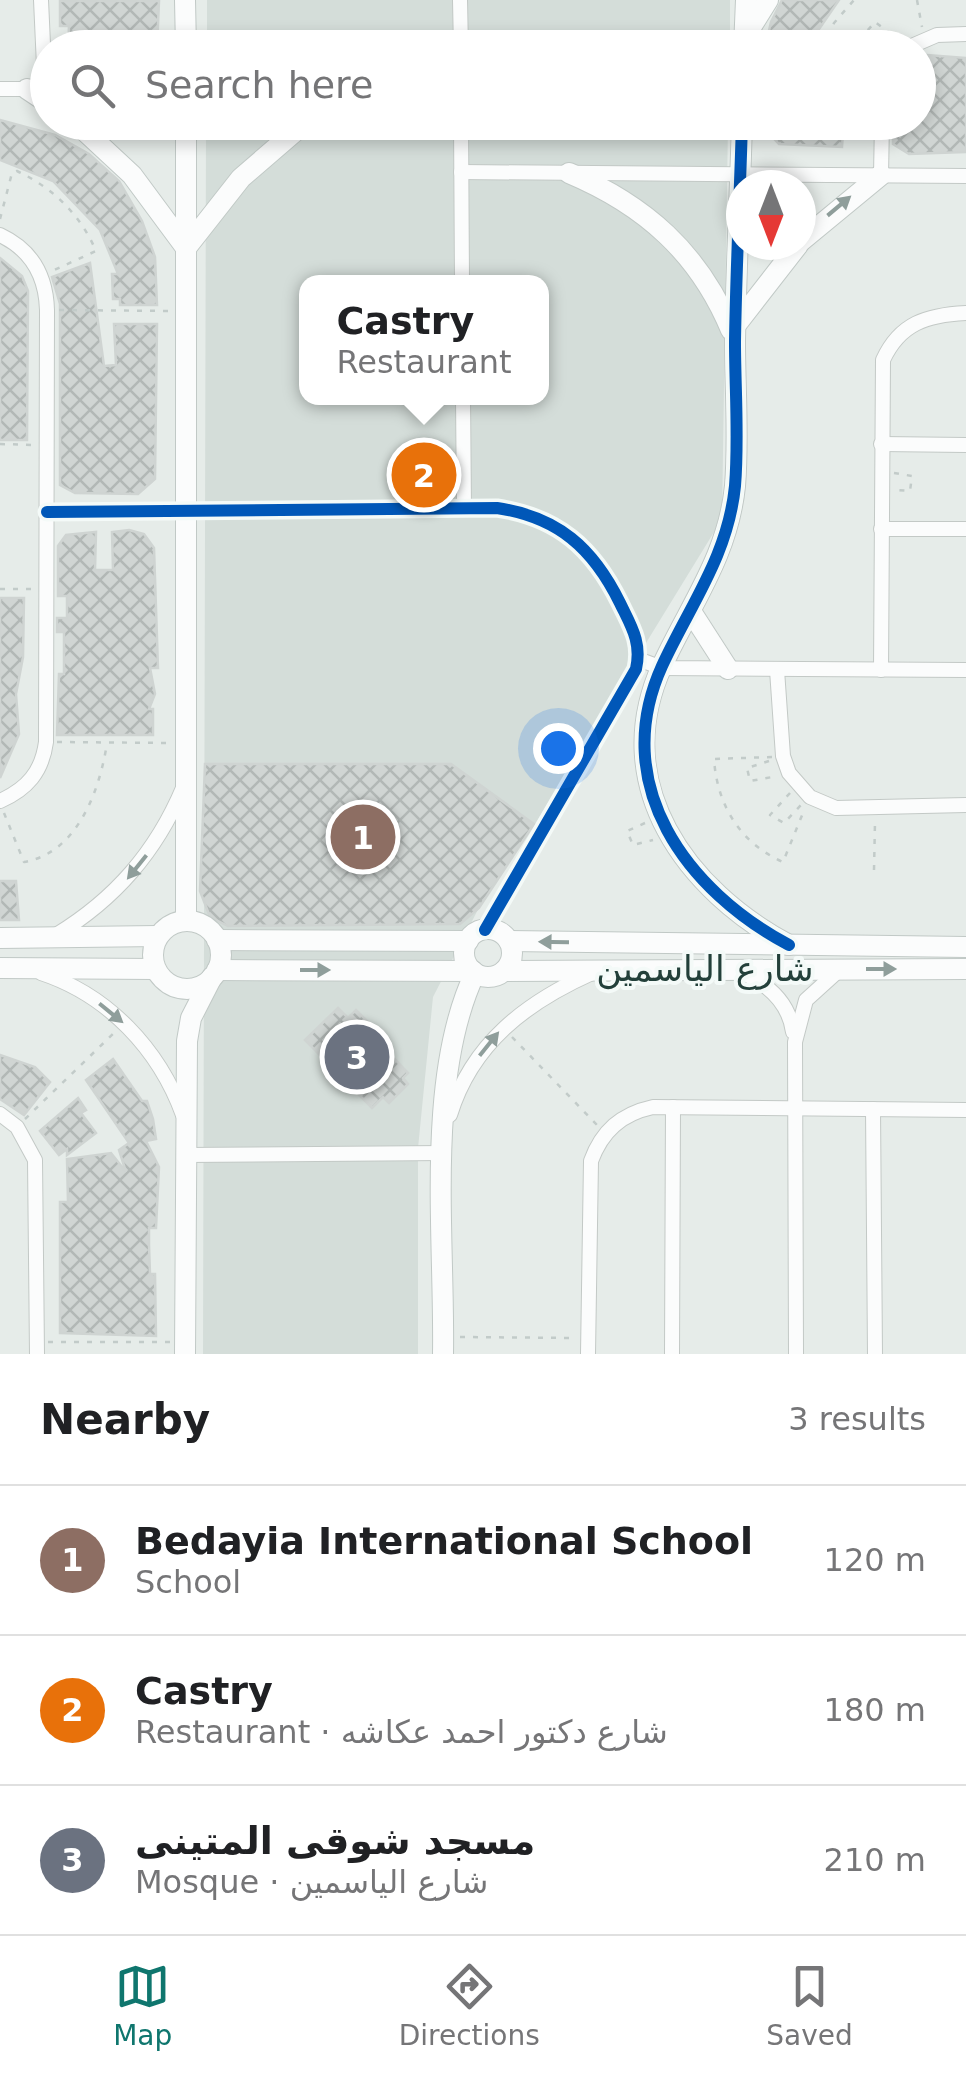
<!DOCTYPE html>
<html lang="en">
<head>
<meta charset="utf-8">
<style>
	:root { --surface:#fff; --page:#f2f2f2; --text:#202124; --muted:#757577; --line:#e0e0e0; --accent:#0f766e }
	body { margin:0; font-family:"DejaVu Sans","Noto Sans Arabic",sans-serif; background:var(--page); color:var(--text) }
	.compass { position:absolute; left:726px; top:170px; width:90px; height:90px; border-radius:50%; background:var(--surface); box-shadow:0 5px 15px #0003; rotate:180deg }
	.you { position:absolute; left:558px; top:748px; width:35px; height:35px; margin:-25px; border:8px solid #fff; border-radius:50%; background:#1a73e8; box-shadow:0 0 0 15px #1a73e833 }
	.badge { display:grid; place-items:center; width:65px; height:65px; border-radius:50%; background:var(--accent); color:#fff; font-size:32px; font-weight:700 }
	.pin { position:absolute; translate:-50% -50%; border:5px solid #fff; box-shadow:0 2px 10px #0006 }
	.popup { position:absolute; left:299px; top:275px; width:250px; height:130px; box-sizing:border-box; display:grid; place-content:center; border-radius:20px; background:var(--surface); filter:drop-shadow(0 2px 8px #0005); font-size:32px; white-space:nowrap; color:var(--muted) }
	.popup b { font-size:38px; color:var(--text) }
	.popup::after { content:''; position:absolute; left:50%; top:100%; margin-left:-20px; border:20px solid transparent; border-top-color:var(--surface) }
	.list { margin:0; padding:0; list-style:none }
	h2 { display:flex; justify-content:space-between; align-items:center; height:130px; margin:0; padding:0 40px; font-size:42px }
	h2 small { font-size:32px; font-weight:400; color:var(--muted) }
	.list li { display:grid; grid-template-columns:65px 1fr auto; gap:30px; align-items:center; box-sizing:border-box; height:150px; padding:0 40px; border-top:2px solid var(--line) }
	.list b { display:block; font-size:38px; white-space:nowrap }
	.list p { margin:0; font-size:32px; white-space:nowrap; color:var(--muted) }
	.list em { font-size:32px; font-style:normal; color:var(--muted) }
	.icon { flex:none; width:55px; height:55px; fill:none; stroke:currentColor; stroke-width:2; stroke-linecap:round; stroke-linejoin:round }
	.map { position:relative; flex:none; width:966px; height:1354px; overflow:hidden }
	.search { position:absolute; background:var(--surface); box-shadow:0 5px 15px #0003; left:30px; right:30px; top:30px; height:110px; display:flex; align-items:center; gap:25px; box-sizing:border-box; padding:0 35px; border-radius:55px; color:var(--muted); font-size:38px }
	.sheet { height:580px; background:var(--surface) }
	nav { display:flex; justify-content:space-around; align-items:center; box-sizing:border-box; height:140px; border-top:2px solid var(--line); background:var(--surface); font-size:28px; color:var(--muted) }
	nav a { display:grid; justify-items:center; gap:5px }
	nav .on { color:var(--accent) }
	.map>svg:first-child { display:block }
</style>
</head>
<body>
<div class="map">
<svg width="966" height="1354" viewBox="0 0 966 1354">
	<defs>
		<pattern id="building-cross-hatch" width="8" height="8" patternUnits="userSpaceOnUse" patternTransform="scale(2.5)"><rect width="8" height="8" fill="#d0d5d3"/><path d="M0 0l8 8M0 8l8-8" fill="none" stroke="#b2b8b6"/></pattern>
	</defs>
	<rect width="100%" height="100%" fill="#e6ece9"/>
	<g fill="#d4ddd9" fill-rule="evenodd">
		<polygon points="207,0 730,0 730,47 207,48"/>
		<path d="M206 123H728L722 519 535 824 486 894 433 997 418 1148V1354H203ZM306 282H542V398H306Z"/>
	</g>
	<g fill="url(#building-cross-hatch)" stroke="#cfd4d2" stroke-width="2.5">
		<polygon points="782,0 839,0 806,48 765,48 771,22"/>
		<polygon points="60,1 159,1 157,48 68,48 69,26 60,26"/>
		<polygon points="927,55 966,58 966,152 909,154 893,144 893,122 918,122 918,87 927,87"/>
		<polygon points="0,120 55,135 89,154 119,181 142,221 155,257 157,305 120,305 120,299 113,299 112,274 118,274 100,230 53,181 0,160"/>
		<polygon points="758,122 849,122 849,135 843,134 842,147 779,144"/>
		<polygon points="0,258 22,276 28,291 27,440 0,440"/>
		<polygon points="90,263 104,366 116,365 114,324 157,324 155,479 138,494 75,493 60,485 60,304 52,277"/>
		<polygon points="129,530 144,534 154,548 158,668 150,668 155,694 149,709 153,709 153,735 57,735 59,674 64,674 64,632 57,632 57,618 67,618 67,596 58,596 58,546 66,535 96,532 95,570 113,570 112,532"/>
		<polygon points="0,598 24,598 23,657 16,694 19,734 0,778"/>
		<polygon points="205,764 451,764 534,824 479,908 460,924 228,926 210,917 200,891"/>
		<polygon points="0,881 16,881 19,920 0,920"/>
		<polygon points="338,1008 348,1018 356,1010 373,1027 368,1031 408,1073 403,1078 408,1084 389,1103 383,1097 372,1108 305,1040"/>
		<polygon points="0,1055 35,1067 50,1082 24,1115 0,1099"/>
		<polygon points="113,1059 142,1101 147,1101 153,1119 156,1139 146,1141 159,1167 156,1228 149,1228 149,1245 150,1274 155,1274 156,1336 60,1333 60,1202 68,1202 67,1159 111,1153 126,1172 119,1150 129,1143 86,1080"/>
		<polygon points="78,1098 86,1110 81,1113 96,1133 67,1155 67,1149 59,1155 40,1131"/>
	</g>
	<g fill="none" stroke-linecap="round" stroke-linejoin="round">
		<g stroke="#c3c9c6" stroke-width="16">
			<g id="street">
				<polyline points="41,0 45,88"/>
				<polyline points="460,0 461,48"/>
				<polyline points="907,48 937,35 966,34"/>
				<polyline points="0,89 34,89"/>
				<polyline points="461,122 462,282"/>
				<polyline points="461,172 966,176"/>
				<polyline points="881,175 882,122"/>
				<path d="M0 235C32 250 46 276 47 310L46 742C42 772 27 789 0 801"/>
				<polyline points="463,398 464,508"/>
				<polyline points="881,444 966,445"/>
				<path d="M47 512 497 508C558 517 593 548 620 603 631 626 642 642 636 669L485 930"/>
				<polyline points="881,529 966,529"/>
				<polyline points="638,659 662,668 966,670"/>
				<polyline points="777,670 783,756 789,773 810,797 836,808 966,805"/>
				<path d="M881 670 883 360C900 323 927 315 966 313"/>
				<path d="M56 935C115 899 156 852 183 788"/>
				<path d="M741 972C768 984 789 1002 793 1032"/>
				<path d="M41 973C108 995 159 1049 183 1115"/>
				<polyline points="873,1109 875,1354"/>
				<polyline points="0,1114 17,1127 35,1160 37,1354"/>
				<path d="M450 1115C472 1043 527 1002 592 973"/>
				<polyline points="186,1155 444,1153"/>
				<path d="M588 1354 591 1161C602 1131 621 1114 653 1107L966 1110"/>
				<polyline points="672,1354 673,1107"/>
				<polyline points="796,1354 795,1042 806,1000 838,971"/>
			</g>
		</g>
		<g stroke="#c1c9c6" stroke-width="22">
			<g id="secondary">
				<polyline points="185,0 186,48"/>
				<polyline points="748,32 768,0"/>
				<polyline points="744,48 746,0"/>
				<polyline points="27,89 48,103"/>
				<polyline points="75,122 132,175 186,248 241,178 306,122"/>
				<path d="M742 122C740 196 736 269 735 342 735 389 739 438 735 486 728 556 690 605 662 666 608 785 687 891 789 945"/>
				<path d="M569 173C645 205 699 253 731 330"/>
				<polyline points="801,241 881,175"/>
				<polyline points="735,326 798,245"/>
				<polyline points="692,613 728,669"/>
				<polyline points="186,921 186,122"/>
				<circle cx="187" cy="955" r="34"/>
				<circle cx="488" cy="953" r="24"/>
				<polyline points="0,938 158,936"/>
				<polyline points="217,940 468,941"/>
				<polyline points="509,941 966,947"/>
				<polyline points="0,968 155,969"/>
				<polyline points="217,970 473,971"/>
				<polyline points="504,971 966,969"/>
				<polyline points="185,1354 187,1041 191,1018 212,977"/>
				<path d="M443 1354C445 1238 425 1078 475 973"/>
			</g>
		</g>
		<g stroke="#c2cbc9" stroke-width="2.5" stroke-dasharray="5 8" stroke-linecap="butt">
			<polyline points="917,0 922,27"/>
			<polyline points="823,48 834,23 854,0"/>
			<polyline points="885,48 867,31 875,22 896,38"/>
			<path d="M0 219 12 173 17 171C53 188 80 214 96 251L52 271"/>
			<polyline points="59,310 171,311"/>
			<polyline points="0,444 35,445"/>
			<polyline points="894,473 912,476 910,491 897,490"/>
			<polyline points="0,589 35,589"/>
			<polyline points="57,742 169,743"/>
			<path d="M772 757 714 759C717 805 740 843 783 862L805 808"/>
			<polyline points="769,761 747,768 750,781 778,776"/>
			<polyline points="790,793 770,815 784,823 801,805"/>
			<path d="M4 813 24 862C78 853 100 789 107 743"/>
			<polyline points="645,823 627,831 633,845 653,840"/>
			<polyline points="874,870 875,822"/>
			<polyline points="512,1037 597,1125"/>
			<polyline points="25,1119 116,1031"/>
			<polyline points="460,1337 577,1338"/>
			<polyline points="48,1342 170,1342"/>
		</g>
		<use href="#street" stroke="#fbfcfc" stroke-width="14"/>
		<use href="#secondary" stroke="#fbfcfc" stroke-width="20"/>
		<g stroke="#f4faf8" stroke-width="19">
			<g id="cycleway">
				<path d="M742 122C740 196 736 269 735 342 735 389 739 438 735 486 728 556 690 605 662 666 608 785 687 891 789 945"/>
				<path d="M47 512 497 508C558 517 593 548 620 603 631 626 642 642 636 669L485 930"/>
			</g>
		</g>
		<use href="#cycleway" stroke="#0057b8" stroke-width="12"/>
	</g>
	<defs><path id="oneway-solid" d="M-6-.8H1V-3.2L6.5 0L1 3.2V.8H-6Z" transform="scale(2.5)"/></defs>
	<g fill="#8f9e9b">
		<use href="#oneway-solid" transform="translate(839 206) rotate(-40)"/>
		<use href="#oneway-solid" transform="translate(137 867) rotate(129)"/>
		<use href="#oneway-solid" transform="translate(554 942) rotate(-179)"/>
		<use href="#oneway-solid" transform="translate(881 969)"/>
		<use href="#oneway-solid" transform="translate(315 970)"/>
		<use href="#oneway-solid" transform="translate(111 1013) rotate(39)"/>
		<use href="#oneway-solid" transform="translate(489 1044) rotate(-51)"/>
	</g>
	<g text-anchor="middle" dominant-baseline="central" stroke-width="8" stroke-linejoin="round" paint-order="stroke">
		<g font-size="35" fill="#23403a" stroke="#f4faf8">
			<text x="705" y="969">شارع الياسمين</text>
		</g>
	</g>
</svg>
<svg class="compass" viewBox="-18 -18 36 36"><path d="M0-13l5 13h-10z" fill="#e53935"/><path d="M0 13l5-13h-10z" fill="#757577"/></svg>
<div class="you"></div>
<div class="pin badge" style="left:363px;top:837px;background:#8d6e63">1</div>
<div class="pin badge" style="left:424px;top:475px;background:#e8710a">2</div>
<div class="popup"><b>Castry</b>Restaurant</div>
<div class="pin badge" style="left:357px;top:1057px;background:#6b7280">3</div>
<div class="search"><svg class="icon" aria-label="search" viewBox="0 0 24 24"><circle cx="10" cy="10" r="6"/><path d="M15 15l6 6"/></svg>Search here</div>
</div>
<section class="sheet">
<h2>Nearby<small>3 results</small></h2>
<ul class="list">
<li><span class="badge" style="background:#8d6e63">1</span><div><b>Bedayia International School</b><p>School</p></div><em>120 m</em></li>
<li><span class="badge" style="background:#e8710a">2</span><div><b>Castry</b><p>Restaurant · شارع دكتور احمد عكاشه</p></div><em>180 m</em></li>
<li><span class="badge" style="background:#6b7280">3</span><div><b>مسجد شوقى المتينى</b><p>Mosque · شارع الياسمين</p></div><em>210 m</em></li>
</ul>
</section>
<nav>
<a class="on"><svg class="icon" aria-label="map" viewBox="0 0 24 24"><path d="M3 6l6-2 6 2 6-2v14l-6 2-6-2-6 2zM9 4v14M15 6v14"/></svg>Map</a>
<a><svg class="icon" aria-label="directions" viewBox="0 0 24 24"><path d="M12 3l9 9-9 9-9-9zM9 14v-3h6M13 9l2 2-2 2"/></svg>Directions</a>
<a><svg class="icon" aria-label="saved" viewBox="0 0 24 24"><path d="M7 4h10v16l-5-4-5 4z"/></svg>Saved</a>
</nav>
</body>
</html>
